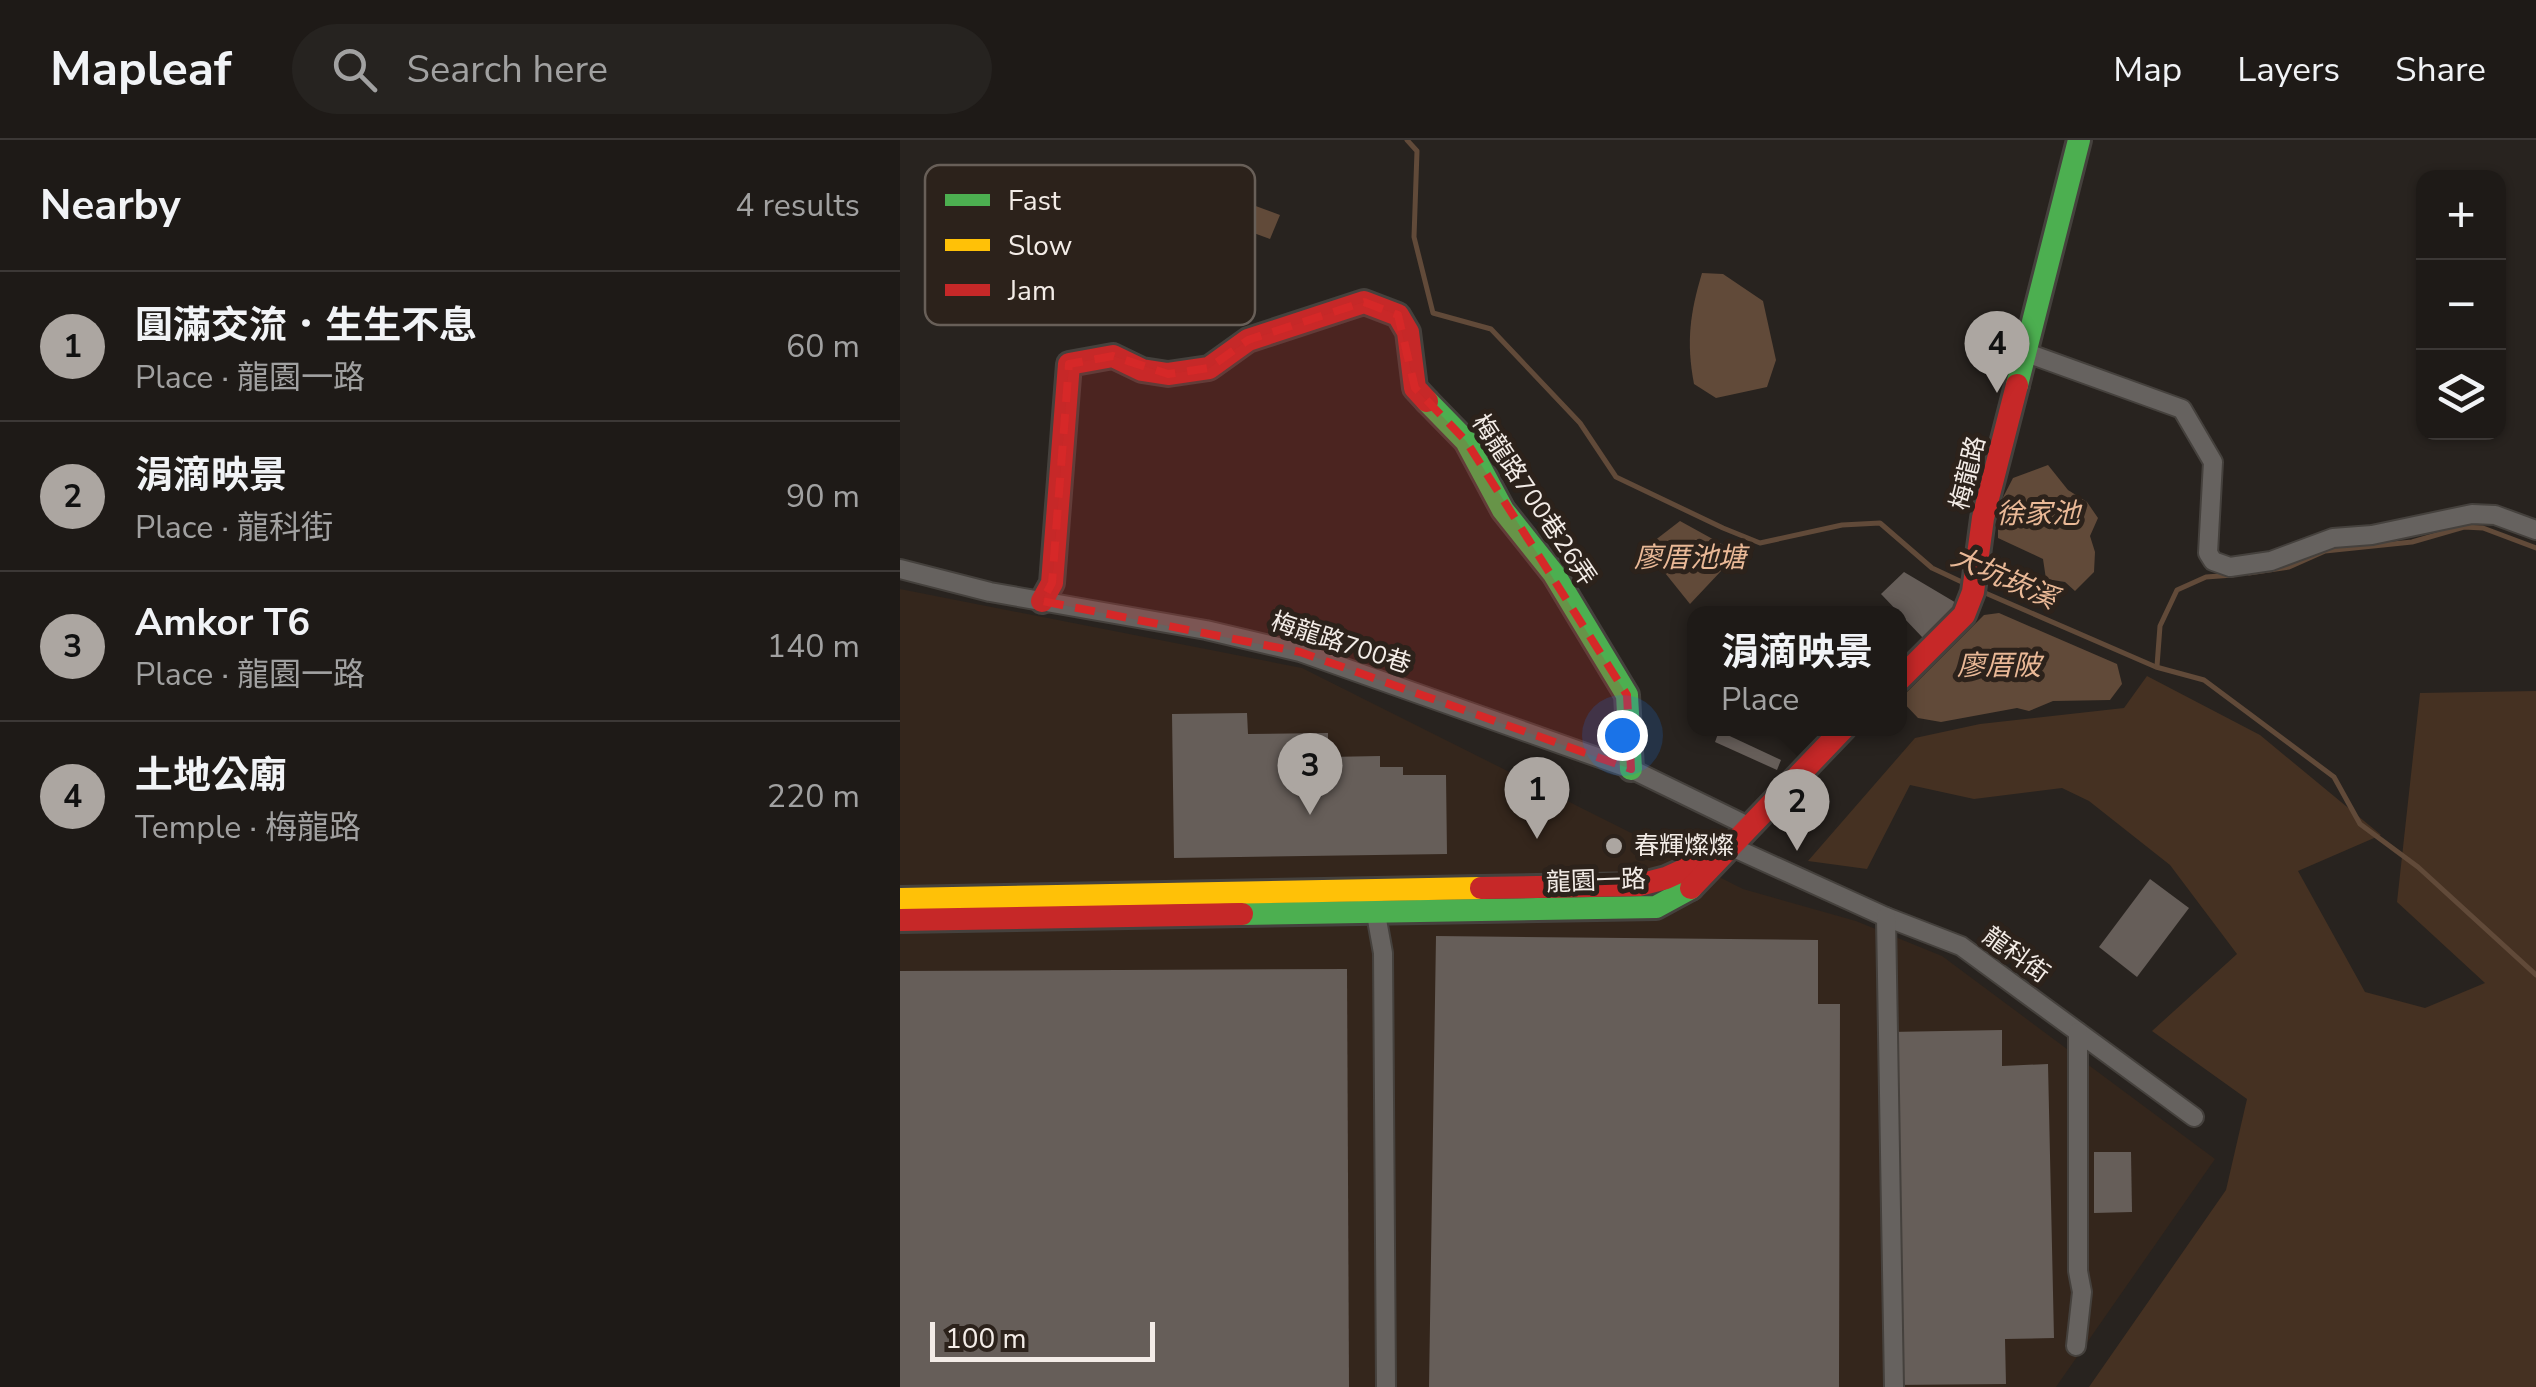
<!DOCTYPE html>
<html lang="en">
<head>
<meta charset="utf-8">
<style>
	:root { --surface:#1e1a17; --page:#262320; --text:#f1f3f6; --muted:#a1a1a1; --line:#3c3836; --accent:#aca6a1 }
	body { margin:0; font-family:"Nunito Sans","Noto Sans TC",sans-serif; background:var(--page); color:var(--text) }
	.controls { position:absolute; right:30px; top:30px; display:grid; overflow:hidden; border-radius:20px; box-shadow:0 2px 8px #0004 }
	.controls button { width:90px; height:90px; display:grid; place-items:center; padding:0; border:0; border-bottom:2px solid var(--line); background:var(--surface); color:var(--text); font:50px sans-serif }
	.scale { position:absolute; left:30px; bottom:25px; width:225px; box-sizing:border-box; padding-left:10px; border:5px solid #f3ece7; border-top:0; font-size:28px; line-height:35px; white-space:nowrap; color:#f3ece7; -webkit-text-stroke:8px #2c221b; paint-order:stroke }
	.you { position:absolute; left:722px; top:595px; width:35px; height:35px; margin:-25px; border:8px solid #fff; border-radius:50%; background:#1a73e8; box-shadow:0 0 0 15px #1a73e833 }
	.badge { display:grid; place-items:center; width:65px; height:65px; border-radius:50%; background:var(--accent); color:#111; font-size:32px; font-weight:700 }
	.pin { position:absolute; translate:-50% -82px; filter:drop-shadow(0 2px 5px #0008) }
	.pin::after { content:''; position:absolute; top:52px; width:35px; height:30px; background:inherit; clip-path:polygon(0 0,100% 0,50% 100%) }
	.popup { position:absolute; left:787px; top:466px; width:220px; height:130px; box-sizing:border-box; display:grid; place-content:center; border-radius:20px; background:var(--surface); filter:drop-shadow(0 2px 8px #0005); font-size:32px; white-space:nowrap; color:var(--muted) }
	.popup b { font-size:38px; color:var(--text) }
	.popup::after { content:''; position:absolute; left:50%; top:100%; margin-left:-20px; border:20px solid transparent; border-top-color:var(--surface) }
	.list { margin:0; padding:0; list-style:none }
	h2 { display:flex; justify-content:space-between; align-items:center; height:130px; margin:0; padding:0 40px; font-size:42px }
	h2 small { font-size:32px; font-weight:400; color:var(--muted) }
	.list li { display:grid; grid-template-columns:65px 1fr auto; gap:30px; align-items:center; box-sizing:border-box; height:150px; padding:0 40px; border-top:2px solid var(--line) }
	.list b { display:block; font-size:38px; white-space:nowrap }
	.list p { margin:0; font-size:32px; white-space:nowrap; color:var(--muted) }
	.list em { font-size:32px; font-style:normal; color:var(--muted) }
	.icon { flex:none; width:55px; height:55px; fill:none; stroke:currentColor; stroke-width:2; stroke-linecap:round; stroke-linejoin:round }
	.map { position:relative; flex:none; width:1636px; height:1247px; overflow:hidden }
	header { display:flex; align-items:center; gap:60px; box-sizing:border-box; height:140px; padding:0 50px; background:var(--surface); border-bottom:2px solid var(--line) }
	header strong { font-size:48px }
	nav { display:flex; gap:55px; margin-inline-start:auto; font-size:35px }
	.search { width:700px; height:90px; background:var(--page); display:flex; align-items:center; gap:25px; box-sizing:border-box; padding:0 35px; border-radius:55px; color:var(--muted); font-size:38px }
	main { display:flex }
	aside { flex:1; background:var(--surface) }
	.map>svg:first-child { display:block }
</style>
</head>
<body>
<header>
<strong>Mapleaf</strong>
<div class="search"><svg class="icon" aria-label="search" viewBox="0 0 24 24"><circle cx="10" cy="10" r="6"/><path d="M15 15l6 6"/></svg>Search here</div>
<nav><a>Map</a><a>Layers</a><a>Share</a></nav>
</header>
<main>
<aside>
<h2>Nearby<small>4 results</small></h2>
<ul class="list">
<li><span class="badge">1</span><div><b>圓滿交流．生生不息</b><p>Place · 龍園一路</p></div><em>60 m</em></li>
<li><span class="badge">2</span><div><b>涓滴映景</b><p>Place · 龍科街</p></div><em>90 m</em></li>
<li><span class="badge">3</span><div><b>Amkor T6</b><p>Place · 龍園一路</p></div><em>140 m</em></li>
<li><span class="badge">4</span><div><b>土地公廟</b><p>Temple · 梅龍路</p></div><em>220 m</em></li>
</ul>
</aside>
<div class="map">
<svg width="1636" height="1247" viewBox="0 0 1636 1247">
	<rect width="100%" height="100%" fill="#28231f"/>
	<polygon fill="#34261c" points="0,449 402,528 843,749 956,781 1042,816 1315,1019 1156,1247 0,1247"/>
	<polygon fill="#453122" points="1247,536 1360,595 1481,695 1398,731 1465,852 1525,868 1585,843 1497,762 1520,553 1636,551 1636,1247 1189,1247 1326,1050 1347,959 1252,891 1337,814 1270,725 1189,661 1162,648 1074,659 1010,645 967,729 908,721 1015,598 1080,584 1224,568"/>
	<g fill="#614a39">
		<polygon points="166,39 181,47 179,61 191,95 162,89 168,65 156,42"/>
		<polygon points="342,61 380,75 370,99 332,85"/>
		<path d="M802 133 823 134 863 161 876 220 867 247 816 258 794 244C786 202 790 173 802 133Z"/>
		<polygon points="1148,325 1168,350 1187,362 1198,378 1190,396 1195,412 1194,432 1175,451 1165,442 1146,439 1143,419 1098,398 1098,367 1113,338"/>
		<polygon points="780,381 838,413 790,464 745,408"/>
		<polygon points="1099,473 1217,524 1222,544 1210,560 1153,561 1129,571 1117,568 1041,582 1018,578 1000,559 1084,475"/>
	</g>
	<g fill="none" stroke-linecap="round" stroke-linejoin="round">
		<g stroke="#614a39" stroke-width="5">
			<polyline points="507,0 517,11 514,97 533,173 591,189 680,283 716,337 823,388 860,403 942,385 980,383 1032,428 1064,443"/>
			<polyline points="1349,433 1389,427 1425,411 1512,402 1564,387 1583,388 1636,408"/>
			<polyline points="1083,452 1256,527 1304,540 1434,637 1460,684 1518,727 1636,835"/>
			<polyline points="1257,526 1260,486 1277,450 1306,437 1333,435"/>
		</g>
	</g>
	<g fill="#665e59">
		<polygon points="1004,432 1058,464 1023,498 981,454"/>
		<polygon points="347,573 348,594 428,593 428,617 480,616 480,627 503,627 503,635 546,635 547,714 274,718 272,574"/>
		<polygon points="819,591 881,620 877,630 815,602"/>
		<polygon points="1250,739 1289,768 1237,837 1199,807"/>
		<polygon points="536,796 918,800 918,864 940,864 939,1247 529,1247"/>
		<polygon points="447,829 449,1247 0,1247 0,831"/>
		<polygon points="1102,890 1102,926 1148,924 1154,1198 1105,1199 1106,1244 992,1245 988,892"/>
		<polygon points="1194,1012 1231,1012 1232,1072 1194,1073"/>
	</g>
	<g fill="none" stroke-linecap="round" stroke-linejoin="round">
		<g stroke="#45413d" stroke-width="22">
			<g id="street">
				<polyline points="1127,213 1282,269 1313,322 1308,413 1313,421 1330,427 1371,421 1433,398 1472,395 1572,374 1595,375 1636,390"/>
				<polyline points="0,429 90,452 306,490 400,512 731,629 848,686"/>
				<polyline points="832,707 986,777 1061,806 1294,977"/>
				<polyline points="474,763 483,813 486,1247"/>
				<polyline points="986,777 994,1247"/>
				<polyline points="1176,1206 1182,1152 1178,1131 1178,892"/>
			</g>
		</g>
		<g stroke="#45413d" stroke-width="28">
			<g id="fast">
				<polyline points="1117,245 1179,0"/>
				<polyline points="527,261 566,301 603,370 654,434 727,555 731,629"/>
				<polyline points="342,774 756,767 791,748"/>
			</g>
		</g>
		<g stroke="#45413d" stroke-width="28">
			<polyline id="slow" points="0,759 581,748"/>
		</g>
		<g stroke="#45413d" stroke-width="28">
			<g id="jam">
				<polyline points="142,461 152,443 169,224 213,216 242,230 268,234 309,228 348,200 464,162 498,175 508,192 515,248 527,261"/>
				<polyline points="1000,539 1064,475 1073,452 1083,378 1117,245"/>
				<polyline points="581,748 739,745 766,738 819,714"/>
				<polyline points="791,748 944,588"/>
				<polyline points="0,780 342,774"/>
			</g>
		</g>
		<use href="#street" stroke="#66625f" stroke-width="18"/>
		<use href="#fast" stroke="#4caf50" stroke-width="22"/>
		<use href="#slow" stroke="#ffc107" stroke-width="22"/>
		<use href="#jam" stroke="#c62828" stroke-width="22"/>
	</g>
	<path fill="#d62828" fill-opacity="0.2" stroke="#d62828" stroke-width="8" stroke-dasharray="20 12" stroke-linejoin="round" d="M464 162 498 175 515 248 566 301 727 555 731 629 400 512 142 461 152 443 169 224 213 216 268 234 309 228 348 200Z"/>
	<circle fill="#aca6a1" stroke="#2c221b" stroke-width="4" cx="714" cy="706" r="10"/>
	<g text-anchor="middle" dominant-baseline="central" stroke-width="10" stroke-linejoin="round" paint-order="stroke">
		<g font-size="25" fill="#f3ece7" stroke="#2c221b">
			<text transform="translate(1068 333) rotate(-76)">梅龍路</text>
			<text transform="translate(634 360) rotate(56)">梅龍路700巷26弄</text>
			<text transform="translate(441 503) rotate(18)">梅龍路700巷</text>
			<text transform="translate(696 741) rotate(-2)">龍園一路</text>
			<text transform="translate(1116 815) rotate(36)">龍科街</text>
		</g>
		<g font-size="25" fill="#f3ece7" stroke="#2c221b" text-anchor="start">
			<text x="734" y="706">春輝燦燦</text>
		</g>
		<g font-size="28" font-style="italic" fill="#eab997" stroke="#2c221b">
			<text x="1138" y="374">徐家池</text>
			<text x="790" y="418">廖厝池塘</text>
			<text transform="translate(1104 438) rotate(24)">大坑崁溪</text>
			<text x="1099" y="526">廖厝陂</text>
		</g>
	</g>
	<rect x="25" y="25" width="330" height="160" rx="15" fill="#2c221b" stroke="#685f58" stroke-width="2.5"/>
	<rect x="45" y="54" width="45" height="12" fill="#4caf50"/>
	<rect x="45" y="99" width="45" height="12" fill="#ffc107"/>
	<rect x="45" y="144" width="45" height="12" fill="#c62828"/>
	<g font-size="28" fill="#f3ece7">
		<text x="108" y="70">Fast</text>
		<text x="108" y="115">Slow</text>
		<text x="108" y="160">Jam</text>
	</g>
</svg>
<div class="controls">
<button>+</button>
<button>−</button>
<button><svg class="icon" aria-label="layers" viewBox="0 0 24 24"><path d="M12 4l9 5-9 5-9-5zM3 14l9 5 9-5"/></svg></button>
</div>
<div class="scale">100 m</div>
<div class="you"></div>
<div class="pin badge" style="left:637px;top:699px">1</div>
<div class="pin badge" style="left:897px;top:711px">2</div>
<div class="popup"><b>涓滴映景</b>Place</div>
<div class="pin badge" style="left:410px;top:675px">3</div>
<div class="pin badge" style="left:1097px;top:253px">4</div>
</div>
</main>
</body>
</html>
